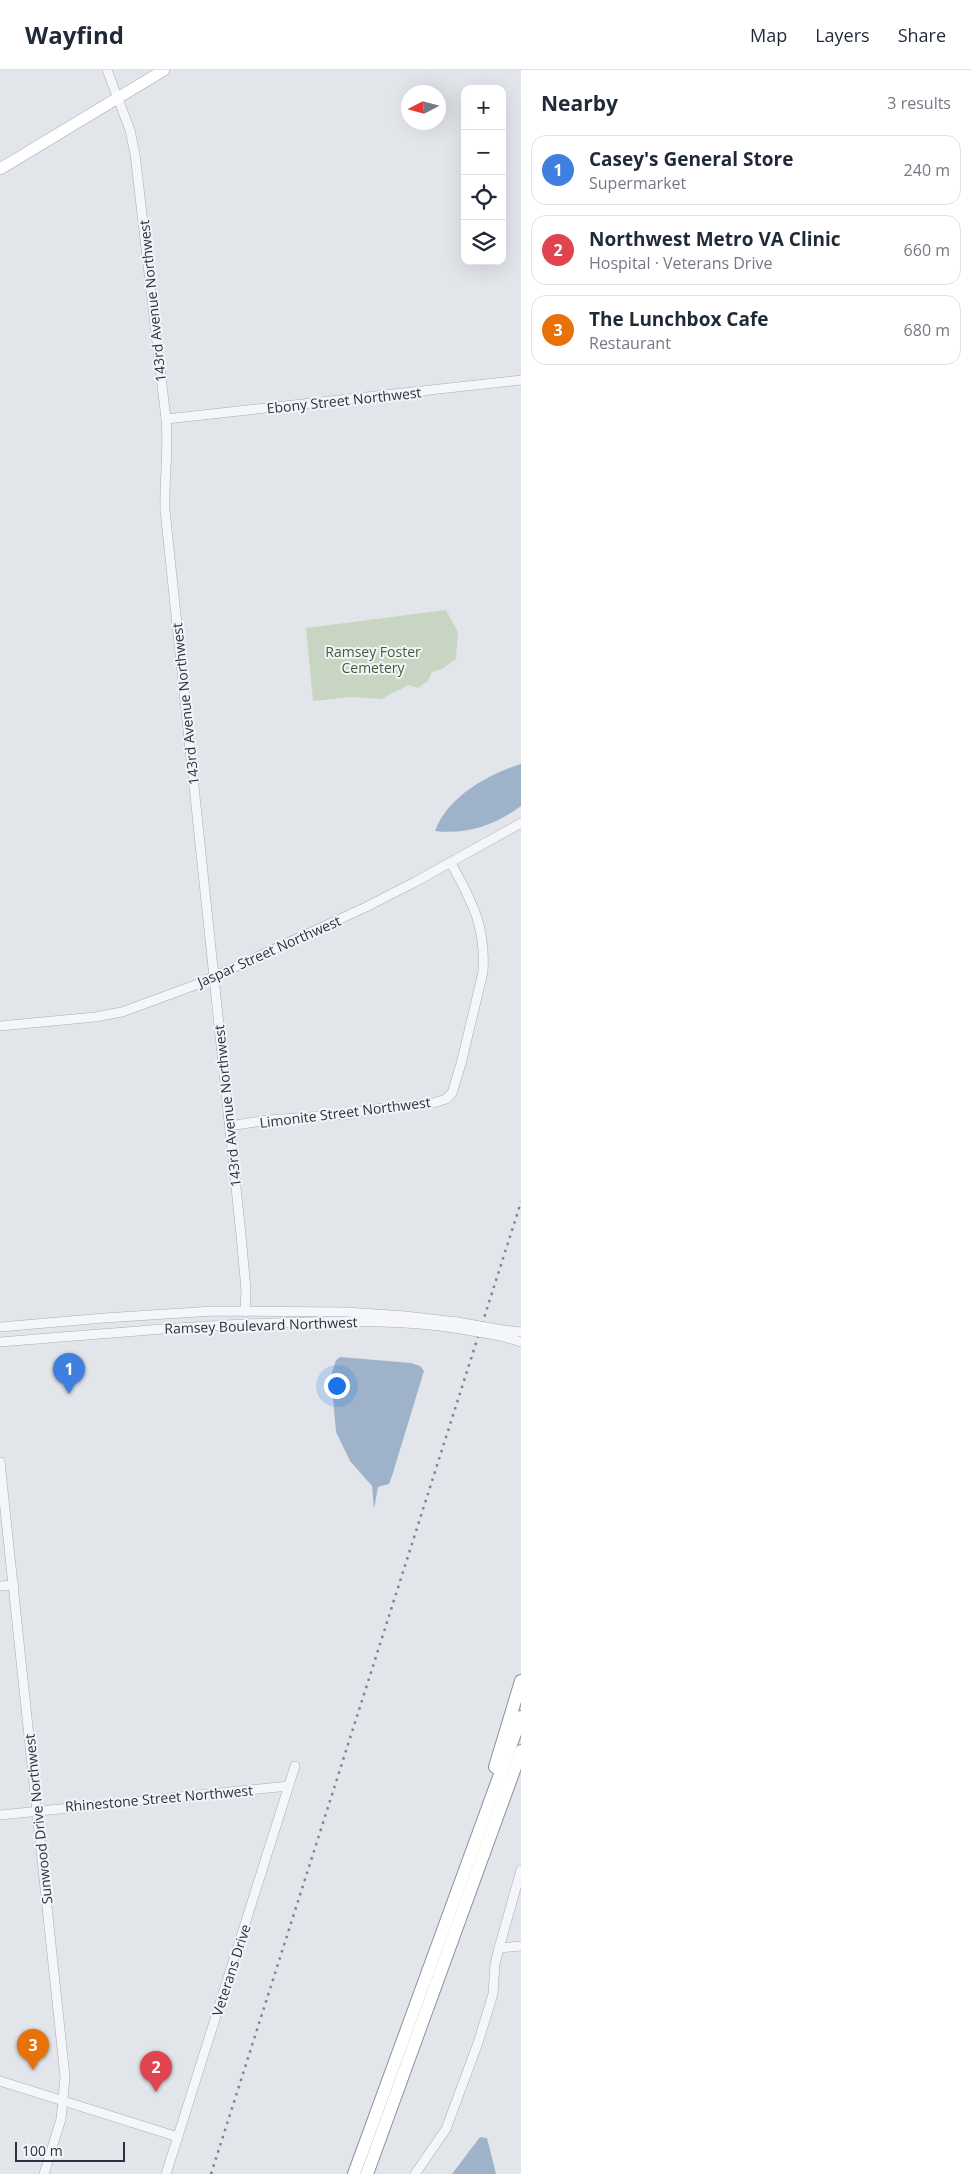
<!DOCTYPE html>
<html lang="en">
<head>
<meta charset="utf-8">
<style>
	:root { --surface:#fff; --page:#f6f6f7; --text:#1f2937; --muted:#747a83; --line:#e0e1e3; --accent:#cf485d }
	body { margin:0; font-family:"Open Sans",sans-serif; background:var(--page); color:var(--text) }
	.controls { position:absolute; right:15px; top:15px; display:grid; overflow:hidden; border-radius:10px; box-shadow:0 5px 20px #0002 }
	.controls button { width:45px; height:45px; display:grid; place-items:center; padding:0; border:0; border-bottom:1px solid var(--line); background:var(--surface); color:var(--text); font:25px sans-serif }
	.compass { position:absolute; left:401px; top:15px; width:45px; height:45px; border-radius:50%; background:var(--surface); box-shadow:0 5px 20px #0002; rotate:264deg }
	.scale { position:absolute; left:15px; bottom:12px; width:110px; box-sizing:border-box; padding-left:5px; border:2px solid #2a3343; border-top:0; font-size:14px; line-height:18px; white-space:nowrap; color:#2a3343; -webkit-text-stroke:4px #f2f5f8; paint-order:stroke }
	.you { position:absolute; left:336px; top:1315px; width:18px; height:18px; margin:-12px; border:4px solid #fff; border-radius:50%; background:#1a73e8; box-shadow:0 0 0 8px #1a73e833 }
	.badge { display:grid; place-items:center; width:32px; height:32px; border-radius:50%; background:var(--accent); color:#fff; font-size:16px; font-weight:700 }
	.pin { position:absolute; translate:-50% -41px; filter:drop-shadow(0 1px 2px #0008) }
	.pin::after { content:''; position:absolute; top:26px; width:18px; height:15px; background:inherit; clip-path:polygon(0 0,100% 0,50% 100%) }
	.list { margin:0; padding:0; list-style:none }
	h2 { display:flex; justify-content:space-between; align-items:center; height:65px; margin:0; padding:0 20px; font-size:21px }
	h2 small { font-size:16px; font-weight:400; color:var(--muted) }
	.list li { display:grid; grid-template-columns:32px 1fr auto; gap:15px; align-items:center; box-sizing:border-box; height:70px; margin:0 10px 10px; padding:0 10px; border:1px solid var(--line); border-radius:15px }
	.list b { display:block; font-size:19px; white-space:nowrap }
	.list p { margin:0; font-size:16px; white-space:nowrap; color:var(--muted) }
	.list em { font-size:16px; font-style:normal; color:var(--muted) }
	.icon { flex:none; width:28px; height:28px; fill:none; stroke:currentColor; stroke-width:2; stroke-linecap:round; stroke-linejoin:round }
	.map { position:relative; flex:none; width:521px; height:2104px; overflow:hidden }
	header { display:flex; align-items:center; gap:30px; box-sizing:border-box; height:70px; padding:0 25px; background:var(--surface); border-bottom:1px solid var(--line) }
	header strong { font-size:24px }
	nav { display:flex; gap:28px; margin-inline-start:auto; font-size:18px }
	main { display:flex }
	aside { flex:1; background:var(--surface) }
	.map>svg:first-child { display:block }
</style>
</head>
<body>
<header>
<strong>Wayfind</strong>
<nav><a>Map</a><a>Layers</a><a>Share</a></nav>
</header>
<main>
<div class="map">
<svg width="521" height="2104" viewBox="0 0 521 2104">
	<rect width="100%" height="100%" fill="#e2e6eb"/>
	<polygon fill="#c8d5c3" points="446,540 458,562 456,589 442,599 432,602 428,611 418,618 409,615 381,629 350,627 313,631 306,558"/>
	<g fill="#9eb3ca">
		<path d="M521 694V736C496 755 467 765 435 761 447 727 488 704 521 694Z"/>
		<polygon points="340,1287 411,1293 420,1296 424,1301 392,1406 389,1414 378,1417 374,1439 372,1416 350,1391 336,1362 331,1306 336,1290"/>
		<polygon points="480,2067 487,2068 496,2104 452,2104"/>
	</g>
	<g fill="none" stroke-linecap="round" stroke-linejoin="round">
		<g stroke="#a7adb5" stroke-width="10">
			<g id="minor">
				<path d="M107 0 130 60 135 84 166 349C169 379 164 409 165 440L241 1165 246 1220 245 1242"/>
				<polyline points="166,349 521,310"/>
				<polyline points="0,956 95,947 122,942 198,914 366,837 415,812 521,753"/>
				<path d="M229 1056 268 1050 352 1044 366 1040 433 1033 446 1029 452 1023 461 994 483 902C486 856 472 832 451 793"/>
				<polyline points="0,1257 104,1248 213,1241 346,1242 405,1246 457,1252"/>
				<polyline points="503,1260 521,1262"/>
				<polyline points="501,1266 521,1272"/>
				<path d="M0 1272C103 1264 204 1254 307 1252 357 1251 406 1251 455 1258"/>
				<polyline points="0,1392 65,2007 61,2049 44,2104"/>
				<polyline points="0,1516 14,1515"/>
				<polyline points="0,1745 289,1716"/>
				<polyline points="499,1878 521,1876"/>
				<polyline points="0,2011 178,2067"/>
				<polyline points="166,2104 295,1696"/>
				<polyline points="415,2104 446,2059 478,1973 493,1924 495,1894 499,1878 521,1800"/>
			</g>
		</g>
		<g stroke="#a2aab6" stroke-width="12">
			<polyline id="major" points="0,99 164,0"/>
		</g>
		<g stroke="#8a93a1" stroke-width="14">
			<g id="highway">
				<polyline points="495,1697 521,1611"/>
				<polyline points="354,2104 521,1647"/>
				<polyline points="367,2104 521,1681"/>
			</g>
		</g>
		<use href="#minor" stroke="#f5f6f9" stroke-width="9"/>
		<use href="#major" stroke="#fff" stroke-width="11"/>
		<use href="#highway" stroke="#fff" stroke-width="12"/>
		<polyline stroke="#7c8594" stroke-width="2.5" stroke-dasharray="2.5 5" stroke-linecap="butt" points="211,2104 521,1132"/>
		<g stroke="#a7adb5" stroke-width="10" stroke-linecap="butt">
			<g id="minor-bridge">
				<polyline points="457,1252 503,1260"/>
				<polyline points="455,1258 501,1266"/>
			</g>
		</g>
		<use href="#minor-bridge" stroke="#f5f6f9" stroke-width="9"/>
	</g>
	<g text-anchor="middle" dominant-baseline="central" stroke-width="4" stroke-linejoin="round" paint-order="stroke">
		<g font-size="14" fill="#2a3343" stroke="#f2f5f8">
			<text transform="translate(152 231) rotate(-96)">143rd Avenue Northwest</text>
			<text transform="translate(344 330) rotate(-6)">Ebony Street Northwest</text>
			<text transform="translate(185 634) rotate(-96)">143rd Avenue Northwest</text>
			<text transform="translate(269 881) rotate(-24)">Jaspar Street Northwest</text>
			<text transform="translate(227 1036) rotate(-96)">143rd Avenue Northwest</text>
			<text transform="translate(345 1042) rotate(-7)">Limonite Street Northwest</text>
			<text transform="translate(261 1255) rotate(-2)">Ramsey Boulevard Northwest</text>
			<text transform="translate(159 1728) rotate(-5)">Rhinestone Street Northwest</text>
			<text transform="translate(38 1749) rotate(-96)">Sunwood Drive Northwest</text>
			<text transform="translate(231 1900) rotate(-72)">Veterans Drive</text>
		</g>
		<g font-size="14" fill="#3f5f37" stroke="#f2f5f8">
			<text x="373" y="581">Ramsey Foster<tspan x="373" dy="16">Cemetery</tspan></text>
		</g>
	</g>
</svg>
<div class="controls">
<button>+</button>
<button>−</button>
<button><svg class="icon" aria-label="locate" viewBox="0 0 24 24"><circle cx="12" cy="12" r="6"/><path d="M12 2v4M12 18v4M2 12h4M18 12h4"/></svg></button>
<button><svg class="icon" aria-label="layers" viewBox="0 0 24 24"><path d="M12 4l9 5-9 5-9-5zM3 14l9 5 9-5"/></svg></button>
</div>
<svg class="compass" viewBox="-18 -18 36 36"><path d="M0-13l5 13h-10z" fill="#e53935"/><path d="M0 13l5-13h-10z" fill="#747a83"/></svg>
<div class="scale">100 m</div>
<div class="you"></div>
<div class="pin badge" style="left:69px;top:1324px;background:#3f7fe0">1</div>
<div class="pin badge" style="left:156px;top:2022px;background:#e0444e">2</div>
<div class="pin badge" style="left:33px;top:2000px;background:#e8710a">3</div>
</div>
<aside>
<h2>Nearby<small>3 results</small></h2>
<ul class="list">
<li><span class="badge" style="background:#3f7fe0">1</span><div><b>Casey's General Store</b><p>Supermarket</p></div><em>240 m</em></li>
<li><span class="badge" style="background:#e0444e">2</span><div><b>Northwest Metro VA Clinic</b><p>Hospital · Veterans Drive</p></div><em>660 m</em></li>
<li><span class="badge" style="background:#e8710a">3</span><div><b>The Lunchbox Cafe</b><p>Restaurant</p></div><em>680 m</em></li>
</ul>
</aside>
</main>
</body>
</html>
